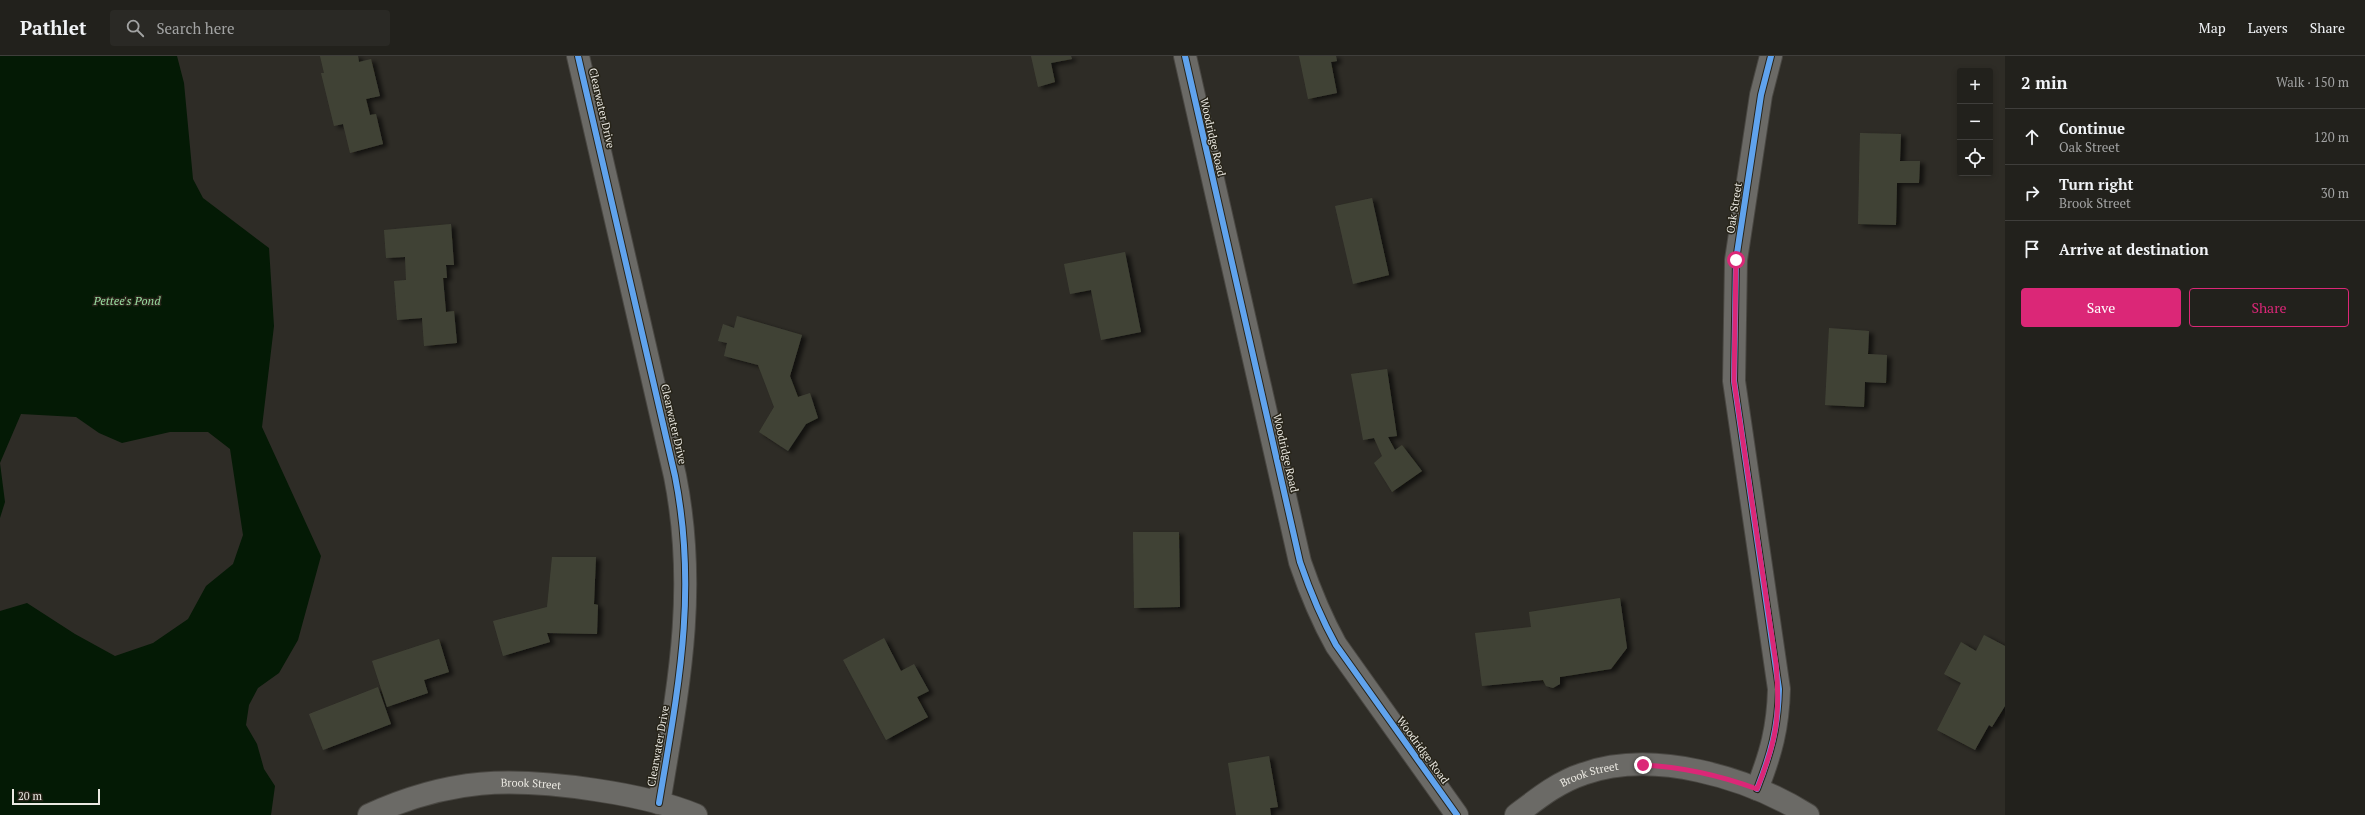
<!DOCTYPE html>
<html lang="en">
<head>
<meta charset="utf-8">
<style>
	:root { --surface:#22211c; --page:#2a2925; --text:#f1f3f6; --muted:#a2a3a3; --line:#3f3e3b; --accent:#db2777 }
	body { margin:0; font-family:"PT Serif",serif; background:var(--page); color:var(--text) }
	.controls { position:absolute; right:12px; top:12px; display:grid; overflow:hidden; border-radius:4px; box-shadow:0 2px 6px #0003 }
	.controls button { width:36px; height:36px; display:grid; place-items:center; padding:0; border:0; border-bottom:1px solid var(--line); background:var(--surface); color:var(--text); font:20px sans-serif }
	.scale { position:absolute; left:12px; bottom:10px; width:88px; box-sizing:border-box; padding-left:4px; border:2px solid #ebe9e2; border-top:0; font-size:11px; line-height:14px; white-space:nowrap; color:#ebe9e2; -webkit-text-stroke:3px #272419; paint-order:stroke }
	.stop { position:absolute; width:12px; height:12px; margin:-9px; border:3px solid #db2777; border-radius:50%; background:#fff }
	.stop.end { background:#db2777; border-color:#fff; box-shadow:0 1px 4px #0008 }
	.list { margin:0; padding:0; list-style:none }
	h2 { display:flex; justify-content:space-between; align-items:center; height:52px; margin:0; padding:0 16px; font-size:17px }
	h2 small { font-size:13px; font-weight:400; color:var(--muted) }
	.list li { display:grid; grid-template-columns:26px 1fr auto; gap:12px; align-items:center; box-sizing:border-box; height:56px; padding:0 16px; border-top:1px solid var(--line) }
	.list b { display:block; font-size:15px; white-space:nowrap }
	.list p { margin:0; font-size:13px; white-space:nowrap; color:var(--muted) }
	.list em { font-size:13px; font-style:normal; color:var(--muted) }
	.actions { display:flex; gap:8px; padding:12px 16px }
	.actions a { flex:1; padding:9px 0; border:1px solid var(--accent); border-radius:4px; text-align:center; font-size:14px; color:var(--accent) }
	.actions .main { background:var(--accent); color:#fff }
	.icon { flex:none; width:22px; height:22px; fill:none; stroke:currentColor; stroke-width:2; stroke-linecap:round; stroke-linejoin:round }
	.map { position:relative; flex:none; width:2005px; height:759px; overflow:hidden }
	header { display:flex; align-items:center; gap:24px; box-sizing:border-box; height:56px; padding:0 20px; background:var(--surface); border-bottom:1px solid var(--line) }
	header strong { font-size:19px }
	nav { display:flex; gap:22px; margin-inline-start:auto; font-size:14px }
	.search { width:280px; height:36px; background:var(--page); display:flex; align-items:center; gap:10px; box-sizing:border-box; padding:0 14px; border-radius:4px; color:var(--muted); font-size:15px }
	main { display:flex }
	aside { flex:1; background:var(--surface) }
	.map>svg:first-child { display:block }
</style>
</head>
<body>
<header>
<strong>Pathlet</strong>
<div class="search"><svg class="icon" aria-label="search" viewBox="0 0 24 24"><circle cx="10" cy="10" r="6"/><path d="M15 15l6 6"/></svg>Search here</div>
<nav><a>Map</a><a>Layers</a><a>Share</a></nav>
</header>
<main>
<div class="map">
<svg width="2005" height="759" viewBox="0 0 2005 759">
	<defs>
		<filter id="shadow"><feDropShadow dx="4.5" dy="2.5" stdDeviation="2" flood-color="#0009"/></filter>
	</defs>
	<rect width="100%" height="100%" fill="#2e2c26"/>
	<polygon fill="#041a05" points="0,0 177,0 184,27 193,123 203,142 269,192 274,270 262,371 321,500 298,584 279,617 258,632 249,649 246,669 257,688 264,713 275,730 271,759 0,759 0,555 27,547 75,578 115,600 153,587 188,563 206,530 233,508 243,479 230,393 208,376 170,376 122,387 99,377 76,361 21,358 0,407 5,446 0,462"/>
	<g fill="#414336" filter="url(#shadow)">
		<polygon points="320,0 358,0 359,6 371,3 380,40 366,43 370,59 376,58 383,88 350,97 343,68 334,70 321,17 324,17"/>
		<polygon points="1031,0 1071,0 1072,3 1051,7 1055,26 1038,31"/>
		<polygon points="1299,0 1336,0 1337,5 1331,6 1337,37 1308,43"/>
		<polygon points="1860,77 1901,78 1900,105 1920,105 1919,127 1897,127 1896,169 1858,168"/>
		<polygon points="1372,142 1389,219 1353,228 1335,150"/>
		<polygon points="451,168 454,209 446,209 447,222 443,222 446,256 454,255 457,287 424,290 422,262 397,264 394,225 406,224 405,201 386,202 384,174"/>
		<polygon points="1125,196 1141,276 1101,284 1091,234 1070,238 1064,208"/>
		<polygon points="737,260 802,279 790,320 798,341 810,337 818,362 806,368 788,395 759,376 774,351 758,309 724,300 727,287 718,285 723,268 734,272"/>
		<polygon points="1829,272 1869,275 1868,298 1887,299 1886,327 1865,326 1864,351 1825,349"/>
		<polygon points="1387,313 1397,380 1388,381 1395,394 1402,389 1422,415 1392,436 1374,407 1382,400 1374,382 1363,384 1351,318"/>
		<polygon points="1133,476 1179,476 1180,551 1134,552"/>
		<polygon points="552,501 596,501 594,548 598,549 597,578 547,577 550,586 503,600 493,565 547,551"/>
		<polygon points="1620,542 1627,592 1611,613 1560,621 1560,628 1553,632 1546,630 1543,624 1482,630 1475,577 1531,571 1529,556"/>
		<polygon points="1984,579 2005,590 2005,650 1992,671 1989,669 1975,694 1937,674 1961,627 1944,618 1961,586 1976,595"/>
		<polygon points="884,582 901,615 914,608 929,635 917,641 928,661 886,684 843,604"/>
		<polygon points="439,583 449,616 424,624 428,637 387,651 372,605"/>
		<polygon points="378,631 391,668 323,694 309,658"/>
		<polygon points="1269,700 1278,751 1270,752 1271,759 1236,759 1228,707"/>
	</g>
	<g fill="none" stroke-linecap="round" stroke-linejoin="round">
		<g stroke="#494742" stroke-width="24">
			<g id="minor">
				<path d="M578 0 675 420C698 536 678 633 659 747"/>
				<path d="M1185 0 1300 506C1310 535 1321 562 1336 589L1457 759"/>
			</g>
		</g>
		<g stroke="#494742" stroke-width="24">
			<g id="tertiary">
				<path d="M1757 733C1771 697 1778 672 1779 633L1734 325 1736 204 1761 39 1771 0"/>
				<path id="s1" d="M369 759C450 722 510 721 596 734 630 739 664 746 696 759"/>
				<path id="s2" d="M1516 759C1537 743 1558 726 1583 718 1653 693 1747 721 1808 759"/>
			</g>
		</g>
		<use href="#minor" stroke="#6b6a66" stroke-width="22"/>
		<use href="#tertiary" stroke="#6b6a66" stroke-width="22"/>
		<g stroke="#272419" stroke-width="8">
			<g id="cycleway">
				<path d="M578 0 675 420C698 536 678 633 659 747"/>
				<path d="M1185 0 1300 506C1310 535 1321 562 1336 589L1457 759"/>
				<path d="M1757 733C1771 697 1778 672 1779 633L1734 325 1736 204 1761 39 1771 0"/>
			</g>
		</g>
		<use href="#cycleway" stroke="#60a3ed" stroke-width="6"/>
	</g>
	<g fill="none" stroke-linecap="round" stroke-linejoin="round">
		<path stroke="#db2777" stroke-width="5" d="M1643 709C1683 711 1719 719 1757 733 1776 686 1781 659 1776 608L1734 325 1736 204"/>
	</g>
	<g text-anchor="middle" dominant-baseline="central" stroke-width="3" stroke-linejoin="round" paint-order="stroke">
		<g font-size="11" fill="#ebe9e2" stroke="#272419">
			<text transform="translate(602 52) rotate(77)">Clearwater Drive</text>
			<text transform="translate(1213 81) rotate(77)">Woodridge Road</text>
			<text transform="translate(1734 152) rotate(-81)">Oak Street</text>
			<text transform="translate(674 368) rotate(77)">Clearwater Drive</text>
			<text transform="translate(1286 397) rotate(77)">Woodridge Road</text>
			<text transform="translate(658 690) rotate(-80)">Clearwater Drive</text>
			<text transform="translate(1423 694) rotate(54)">Woodridge Road</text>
			<text stroke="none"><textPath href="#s2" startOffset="85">Brook Street</textPath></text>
			<text stroke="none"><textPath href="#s1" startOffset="167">Brook Street</textPath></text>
		</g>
		<g font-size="12" font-style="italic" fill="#98db9f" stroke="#272419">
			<text x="127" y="244">Pettee's Pond</text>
		</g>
	</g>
</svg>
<div class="controls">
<button>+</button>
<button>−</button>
<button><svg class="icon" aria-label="locate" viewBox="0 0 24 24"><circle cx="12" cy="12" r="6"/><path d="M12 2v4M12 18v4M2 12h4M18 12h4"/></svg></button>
</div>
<div class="scale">20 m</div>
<div class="stop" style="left:1736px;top:204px"></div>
<div class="stop end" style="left:1643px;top:709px"></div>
</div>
<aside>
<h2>2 min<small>Walk · 150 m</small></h2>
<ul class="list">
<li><svg class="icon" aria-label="ahead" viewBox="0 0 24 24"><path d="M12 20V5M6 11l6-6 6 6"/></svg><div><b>Continue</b><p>Oak Street</p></div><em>120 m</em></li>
<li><svg class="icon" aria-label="right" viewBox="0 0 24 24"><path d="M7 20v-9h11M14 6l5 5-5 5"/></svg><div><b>Turn right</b><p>Brook Street</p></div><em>30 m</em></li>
<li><svg class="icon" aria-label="arrive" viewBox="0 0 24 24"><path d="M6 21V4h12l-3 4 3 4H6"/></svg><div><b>Arrive at destination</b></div></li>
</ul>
<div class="actions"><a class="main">Save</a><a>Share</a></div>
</aside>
</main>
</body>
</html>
